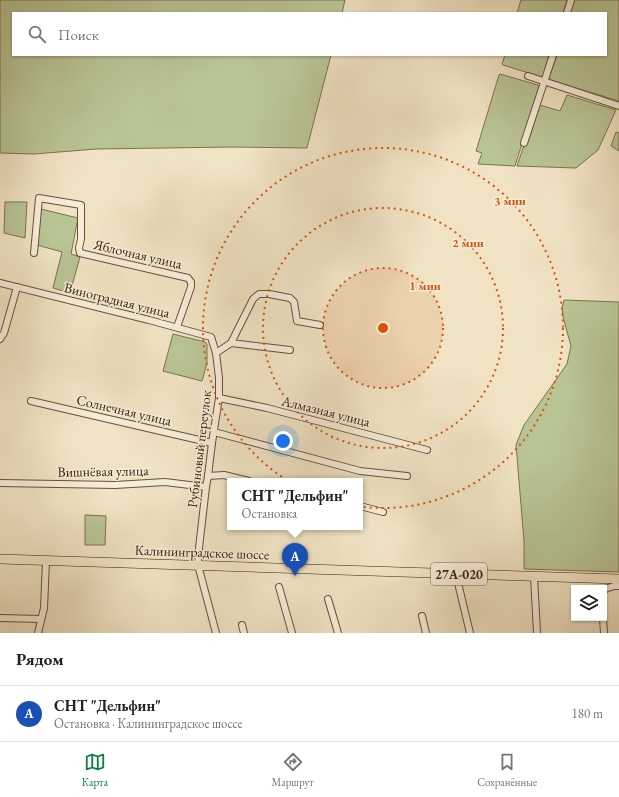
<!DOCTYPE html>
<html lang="ru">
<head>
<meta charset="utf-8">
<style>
	:root { --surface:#fff; --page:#f6f6f6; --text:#222; --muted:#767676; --line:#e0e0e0; --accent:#0b8043 }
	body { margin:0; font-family:"EB Garamond",serif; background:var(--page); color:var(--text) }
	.controls { position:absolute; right:12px; bottom:12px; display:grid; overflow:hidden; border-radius:0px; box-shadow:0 1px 3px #0004 }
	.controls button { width:36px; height:36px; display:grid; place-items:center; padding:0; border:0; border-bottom:1px solid var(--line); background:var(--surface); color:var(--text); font:20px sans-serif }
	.you { position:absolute; left:283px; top:441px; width:14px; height:14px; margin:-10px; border:3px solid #fff; border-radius:50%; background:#1a73e8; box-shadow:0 0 0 6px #1a73e833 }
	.badge { display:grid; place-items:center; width:26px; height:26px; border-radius:50%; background:var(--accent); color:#fff; font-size:13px; font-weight:700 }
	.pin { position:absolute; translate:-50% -33px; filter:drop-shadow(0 1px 2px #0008) }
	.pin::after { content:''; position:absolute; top:21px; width:14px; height:12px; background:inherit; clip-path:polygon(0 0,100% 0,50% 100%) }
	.popup { position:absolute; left:227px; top:478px; width:136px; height:52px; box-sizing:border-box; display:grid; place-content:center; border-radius:0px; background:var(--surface); filter:drop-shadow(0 1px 3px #0005); font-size:13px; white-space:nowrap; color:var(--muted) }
	.popup b { font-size:15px; color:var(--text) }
	.popup::after { content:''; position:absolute; left:50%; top:100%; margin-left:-8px; border:8px solid transparent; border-top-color:var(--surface) }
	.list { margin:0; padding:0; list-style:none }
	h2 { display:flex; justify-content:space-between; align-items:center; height:52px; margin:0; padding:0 16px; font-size:17px }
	h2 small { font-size:13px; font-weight:400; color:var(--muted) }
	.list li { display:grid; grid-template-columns:26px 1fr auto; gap:12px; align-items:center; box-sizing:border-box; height:56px; padding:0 16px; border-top:1px solid var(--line) }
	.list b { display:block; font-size:15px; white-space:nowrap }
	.list p { margin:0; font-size:13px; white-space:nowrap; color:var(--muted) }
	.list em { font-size:13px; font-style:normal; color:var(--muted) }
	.icon { flex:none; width:22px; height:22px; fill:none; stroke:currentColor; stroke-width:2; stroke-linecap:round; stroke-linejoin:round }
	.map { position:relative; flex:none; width:619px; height:633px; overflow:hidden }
	.search { position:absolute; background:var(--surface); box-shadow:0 1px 3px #0004; left:12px; right:12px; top:12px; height:44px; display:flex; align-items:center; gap:10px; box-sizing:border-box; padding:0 14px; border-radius:0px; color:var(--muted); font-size:15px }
	.sheet { height:108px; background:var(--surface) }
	nav { display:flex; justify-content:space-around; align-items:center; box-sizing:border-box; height:56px; border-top:1px solid var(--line); background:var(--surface); font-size:11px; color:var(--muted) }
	nav a { display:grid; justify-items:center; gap:2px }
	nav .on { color:var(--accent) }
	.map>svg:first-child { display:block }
</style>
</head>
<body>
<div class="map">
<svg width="619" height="633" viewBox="0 0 619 633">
	<rect width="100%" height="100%" fill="#f0e3c4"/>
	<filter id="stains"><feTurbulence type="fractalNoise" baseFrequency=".005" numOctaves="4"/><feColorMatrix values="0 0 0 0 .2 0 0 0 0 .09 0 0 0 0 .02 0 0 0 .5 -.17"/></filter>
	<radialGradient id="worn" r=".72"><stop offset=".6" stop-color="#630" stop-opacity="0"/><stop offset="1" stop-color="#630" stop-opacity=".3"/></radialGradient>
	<g fill="#b9c495" stroke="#7c724e">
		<polygon points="0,0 345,0 342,13 13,13 13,55 331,55 307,148 232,147 96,149 34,154 0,153"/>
		<polygon points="521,0 567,0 563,13 517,13"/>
		<polygon points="574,0 619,0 619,101 550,80 549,78 557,55 606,55 606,13 570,13"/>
		<polygon points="505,55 549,55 543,76 541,77 503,65 502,64"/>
		<polygon points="500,74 538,85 539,87 521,143 521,147 515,166 478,164 482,153 476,151 499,75"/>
		<polygon points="567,95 616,110 598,150 576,168 517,166 523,148 527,145 540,105 560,111"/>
		<polygon points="616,132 619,133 619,151 611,146"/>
		<polygon points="5,202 27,202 25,238 4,233"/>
		<polygon points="41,209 78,218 71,254 80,257 70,293 53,288 62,252 37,245"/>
		<polygon points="564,300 619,302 619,572 524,569 524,541 516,445 524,425 567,364 571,346 563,317 562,308"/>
		<polygon points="173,334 205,342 207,344 207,363 202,381 163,371"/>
		<polygon points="85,515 106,516 105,545 85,545"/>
	</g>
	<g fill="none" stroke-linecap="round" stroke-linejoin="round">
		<g stroke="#6a5136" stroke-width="8">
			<g id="street">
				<polyline points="567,13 571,0"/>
				<polyline points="528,76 619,106"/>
				<polyline points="524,143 553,55"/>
				<polyline points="34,253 39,198 81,205 81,239 79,248 80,253 188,278 191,282 191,287 177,327"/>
				<polyline points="0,283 149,320 211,337 216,353 219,378 219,398 212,443 208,476 206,487 199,548 198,565 216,633"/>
				<polyline points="0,339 4,333 17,287"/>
				<polyline points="231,343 253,299 259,294 269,294 290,298 294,302 297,321 320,325"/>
				<polyline points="216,353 231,343 290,350"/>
				<polyline points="219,398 267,408 427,450"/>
				<polyline points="31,401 212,443"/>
				<polyline points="214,432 360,471 407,476"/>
				<polyline points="208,476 224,475 249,481"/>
				<polyline points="0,483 115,485 165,482 206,487"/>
				<polyline points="360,506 383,512"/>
				<polyline points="534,576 537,633"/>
				<polyline points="458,583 470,633"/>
				<polyline points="279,587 292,633"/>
				<polyline points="604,591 605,589 614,586 619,586"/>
				<polyline points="328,599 338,633"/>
				<polyline points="422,616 426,633"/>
				<polyline points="0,618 41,619"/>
				<polyline points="603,618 604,633"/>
				<polyline points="242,625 244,633"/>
				<polyline points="38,633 44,608 46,561"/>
			</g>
		</g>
		<g stroke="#3e2006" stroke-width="10">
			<polyline id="primary" points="0,559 619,579"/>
		</g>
		<use href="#street" stroke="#f5edd9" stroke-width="6"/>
		<use href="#primary" stroke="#f0e3c4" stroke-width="9"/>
	</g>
	<circle cx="383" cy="328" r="60" fill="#d7530b" fill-opacity=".12"/>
	<g fill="none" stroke="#d7530b" stroke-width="2" stroke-dasharray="2 4">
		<circle cx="383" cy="328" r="60"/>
		<circle cx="383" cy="328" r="120"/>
		<circle cx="383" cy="328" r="180"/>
	</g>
	<g text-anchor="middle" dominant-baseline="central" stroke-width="3" stroke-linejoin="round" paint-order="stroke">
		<rect fill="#f5edd9" stroke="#755e45" stroke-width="1" x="431" y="563" width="56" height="22" rx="3"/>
		<g font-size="13" font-weight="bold" fill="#3e2006">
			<text x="459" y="574">27А-020</text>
		</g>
		<g font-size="14" fill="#3e2006" stroke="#f5edd9">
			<text transform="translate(138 254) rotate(13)">Яблочная улица</text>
			<text transform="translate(117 300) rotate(14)">Виноградная улица</text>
			<text transform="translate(124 410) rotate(13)">Солнечная улица</text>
			<text transform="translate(326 411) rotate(14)">Алмазная улица</text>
			<text transform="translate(199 449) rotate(-83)">Рубиновый переулок</text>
			<text transform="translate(103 471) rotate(-1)">Вишнёвая улица</text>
			<text transform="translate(202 552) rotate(2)">Калининградское шоссе</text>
		</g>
	</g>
	<circle cx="383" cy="328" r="6" fill="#d7530b" stroke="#f5edd9" stroke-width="2"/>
	<g font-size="12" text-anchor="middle" font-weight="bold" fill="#d7530b" stroke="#f5edd9" stroke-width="3" stroke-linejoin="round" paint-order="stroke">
		<text x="510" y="205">3 мин</text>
		<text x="468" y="247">2 мин</text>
		<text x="425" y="290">1 мин</text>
	</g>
	<rect width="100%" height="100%" filter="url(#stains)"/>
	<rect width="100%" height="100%" fill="url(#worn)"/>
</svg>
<div class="controls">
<button><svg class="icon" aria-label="layers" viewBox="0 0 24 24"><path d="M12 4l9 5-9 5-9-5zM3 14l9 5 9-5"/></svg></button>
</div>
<div class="you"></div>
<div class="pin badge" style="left:295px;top:576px;background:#1a4fb4">A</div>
<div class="popup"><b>СНТ &quot;Дельфин&quot;</b>Остановка</div>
<div class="search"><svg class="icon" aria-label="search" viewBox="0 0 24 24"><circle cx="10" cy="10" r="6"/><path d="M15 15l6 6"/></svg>Поиск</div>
</div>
<section class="sheet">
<h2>Рядом<small></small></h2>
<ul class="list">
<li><span class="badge" style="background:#1a4fb4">A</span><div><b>СНТ &quot;Дельфин&quot;</b><p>Остановка · Калининградское шоссе</p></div><em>180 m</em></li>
</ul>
</section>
<nav>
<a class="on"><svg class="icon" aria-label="map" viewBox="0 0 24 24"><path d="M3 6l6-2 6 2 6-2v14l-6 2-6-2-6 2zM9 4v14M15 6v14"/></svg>Карта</a>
<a><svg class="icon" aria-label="directions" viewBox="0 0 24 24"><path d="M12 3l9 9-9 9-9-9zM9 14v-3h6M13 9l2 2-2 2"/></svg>Маршрут</a>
<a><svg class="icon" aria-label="saved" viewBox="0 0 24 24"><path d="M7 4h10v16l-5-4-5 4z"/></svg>Сохранённые</a>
</nav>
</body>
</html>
